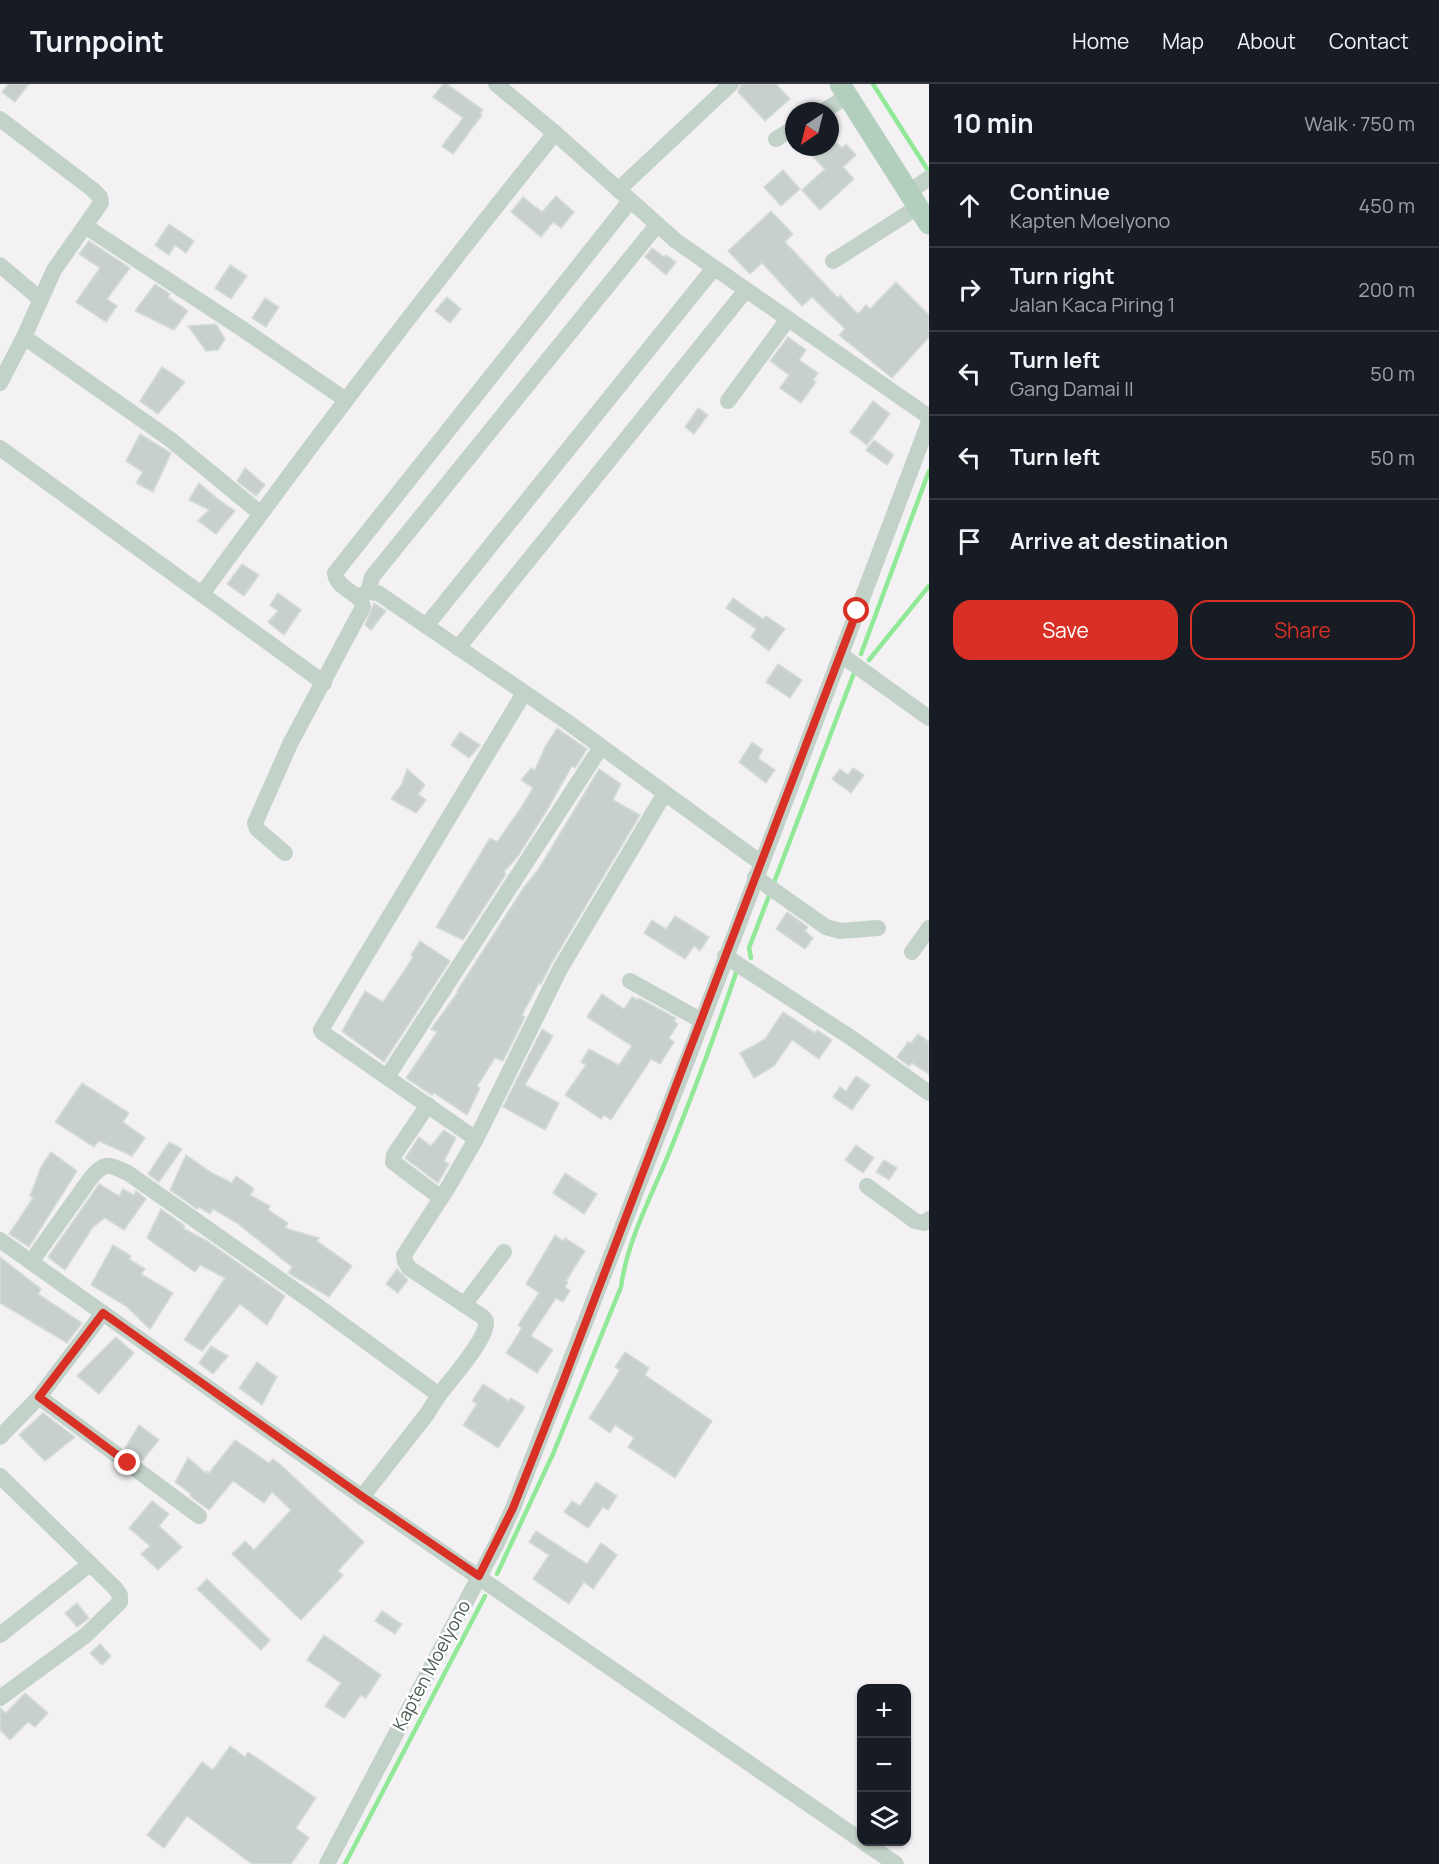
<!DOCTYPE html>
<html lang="en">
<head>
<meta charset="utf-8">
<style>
	:root { --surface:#171b24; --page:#242831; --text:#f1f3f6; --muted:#9ea1a6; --line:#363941; --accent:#d93025 }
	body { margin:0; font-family:Manrope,sans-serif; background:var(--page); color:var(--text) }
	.controls { position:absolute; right:18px; bottom:18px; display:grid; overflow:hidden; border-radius:12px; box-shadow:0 2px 4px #0004 }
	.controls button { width:54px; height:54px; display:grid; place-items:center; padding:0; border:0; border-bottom:2px solid var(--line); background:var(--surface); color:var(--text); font:30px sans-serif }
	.compass { position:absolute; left:785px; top:18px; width:54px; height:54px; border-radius:50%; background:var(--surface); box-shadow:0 2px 4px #0004; rotate:215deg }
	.stop { position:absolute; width:18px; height:18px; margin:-14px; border:4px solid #d93025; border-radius:50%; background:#fff }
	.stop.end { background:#d93025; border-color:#fff; box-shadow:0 2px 6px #0008 }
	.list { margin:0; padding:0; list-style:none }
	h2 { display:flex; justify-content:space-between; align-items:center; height:78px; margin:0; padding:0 24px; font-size:26px }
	h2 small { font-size:20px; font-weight:400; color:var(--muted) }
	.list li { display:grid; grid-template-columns:39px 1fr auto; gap:18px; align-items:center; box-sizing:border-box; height:84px; padding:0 24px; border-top:2px solid var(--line) }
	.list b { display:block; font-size:22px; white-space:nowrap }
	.list p { margin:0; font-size:20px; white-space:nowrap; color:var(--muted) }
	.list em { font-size:20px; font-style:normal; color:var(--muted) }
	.actions { display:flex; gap:12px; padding:18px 24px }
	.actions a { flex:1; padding:14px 0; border:2px solid var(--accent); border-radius:18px; text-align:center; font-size:21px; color:var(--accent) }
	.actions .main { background:var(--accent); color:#fff }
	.icon { flex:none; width:33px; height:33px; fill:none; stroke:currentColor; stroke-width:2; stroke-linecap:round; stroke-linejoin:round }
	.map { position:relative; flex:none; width:929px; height:1780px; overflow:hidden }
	header { display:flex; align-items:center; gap:36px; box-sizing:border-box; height:84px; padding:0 30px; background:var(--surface); border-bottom:2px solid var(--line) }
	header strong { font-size:28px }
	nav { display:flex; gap:33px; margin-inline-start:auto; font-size:21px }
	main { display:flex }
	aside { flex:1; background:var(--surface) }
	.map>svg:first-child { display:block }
</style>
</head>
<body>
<header>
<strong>Turnpoint</strong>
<nav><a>Home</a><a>Map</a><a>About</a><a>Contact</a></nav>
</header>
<main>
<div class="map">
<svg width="929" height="1780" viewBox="0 0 929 1780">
	<rect width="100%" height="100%" fill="#f3f1f3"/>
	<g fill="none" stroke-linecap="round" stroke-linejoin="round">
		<g stroke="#91e998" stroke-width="4.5">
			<polyline points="873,0 929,88"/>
			<polyline points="861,570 929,387"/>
			<polyline points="869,576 929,502"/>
			<polyline points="751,874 749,864 854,589"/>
			<path d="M497 1490 553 1370 621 1203C627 1158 650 1115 667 1074 692 1013 715 951 736 889"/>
			<polyline points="345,1780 485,1512"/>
		</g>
	</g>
	<g fill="#c8d0cc" stroke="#d5dcd9" stroke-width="1.5">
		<polygon points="8,0 29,0 15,18 2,8"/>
		<polygon points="443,0 447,0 483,26 480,29 482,31 453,70 442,62 463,34 433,13"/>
		<polygon points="741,0 776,0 790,15 765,37 738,8"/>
		<polygon points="830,52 842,64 846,60 856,71 843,83 854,95 820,126 802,106 825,85 803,63 830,63"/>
		<polygon points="783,86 800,105 781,122 764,103"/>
		<polygon points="556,112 574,128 561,144 553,138 541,153 511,128 523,113 542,128"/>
		<polygon points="771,127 793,150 785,158 838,214 840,211 858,230 866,221 870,225 896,198 929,231 929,253 892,294 839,251 845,245 812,213 802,222 762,179 750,190 728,167"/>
		<polygon points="169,140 194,157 186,169 175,161 169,171 155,161"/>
		<polygon points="89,157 130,184 107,215 117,222 106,238 76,218 100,184 79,170"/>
		<polygon points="652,164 664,173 666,171 676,178 666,191 645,173"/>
		<polygon points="230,181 247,192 231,215 215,204"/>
		<polygon points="155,200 170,210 168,213 188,227 174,246 135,227"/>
		<polygon points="447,213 461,225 450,239 435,227"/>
		<polygon points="265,214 279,223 266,243 252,234"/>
		<polygon points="216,240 225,255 218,266 206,267 188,242"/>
		<polygon points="788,253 806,266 799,276 818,289 813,296 816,298 801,319 780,304 789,291 770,277"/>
		<polygon points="162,283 185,298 158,330 140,317"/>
		<polygon points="873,317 890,330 867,361 850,348"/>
		<polygon points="698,324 708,331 694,350 685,343"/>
		<polygon points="140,350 171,369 153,408 136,399 143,388 126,377"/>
		<polygon points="874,356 894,371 887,381 866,366"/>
		<polygon points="245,384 265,401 256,412 237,397"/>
		<polygon points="199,399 219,416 235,427 216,450 198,437 209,426 189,416"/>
		<polygon points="242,480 259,491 244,512 227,500"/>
		<polygon points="278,509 301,526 284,551 268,538 278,527 270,521"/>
		<polygon points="733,514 763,535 766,532 785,545 769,567 751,553 756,545 726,524"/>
		<polygon points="374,519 386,527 371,546 365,541"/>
		<polygon points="778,580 802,596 790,614 766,598"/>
		<polygon points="557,644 587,665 575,684 572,682 547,726 518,772 504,788 506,790 463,856 436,843 490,754 497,758 521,724 533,704 521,696 531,684 535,686 545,663"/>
		<polygon points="460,648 480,661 469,674 451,661"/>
		<polygon points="752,658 763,666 758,674 775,686 766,699 739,678"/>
		<polygon points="853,684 864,691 851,709 832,695 840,685 848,691"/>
		<polygon points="407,685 425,701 418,710 426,716 416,729 391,715 402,700"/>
		<polygon points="599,685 621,700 613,716 640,731 551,880 541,900 539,899 522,931 525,933 503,977 495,974 477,1002 480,1004 467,1031 434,1009 432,1011 406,994 437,948 431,945 458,908 457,907 524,803 538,786"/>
		<polygon points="787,828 808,843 805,847 813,854 805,865 776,845"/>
		<polygon points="675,832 709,853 700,867 694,862 685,875 644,849 652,836 666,845"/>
		<polygon points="420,857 450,877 384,978 342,947 365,907 383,918 406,884 413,873 411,871"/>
		<polygon points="602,910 624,925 632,913 638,916 639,914 676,934 674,937 678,940 669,954 674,958 660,980 651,975 611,1036 604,1031 601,1035 565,1011 586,981 581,978 589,965 619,981 632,962 587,933"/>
		<polygon points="783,928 815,949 817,946 832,956 819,975 792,956 774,982 754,994 740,969 765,955"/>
		<polygon points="542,945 553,952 525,1001 559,1019 545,1046 503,1023"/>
		<polygon points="918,950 929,958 929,990 912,979 909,982 897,973 908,958 911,959"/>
		<polygon points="856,992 870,1001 852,1026 833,1013 840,1003 846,1007"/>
		<polygon points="82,999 129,1029 123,1038 145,1054 132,1072 99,1057 94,1063 55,1038"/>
		<polygon points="444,1046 456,1054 444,1077 449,1080 438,1099 405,1074 419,1053 431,1062"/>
		<polygon points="169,1058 182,1065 159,1098 148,1090"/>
		<polygon points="856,1061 874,1074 863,1089 845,1076"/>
		<polygon points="51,1068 77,1087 29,1163 9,1150 33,1114 30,1112 41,1083"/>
		<polygon points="186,1071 212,1089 232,1099 236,1092 254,1105 250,1111 270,1122 268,1126 288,1139 285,1144 319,1154 317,1157 352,1182 329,1213 288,1189 292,1183 237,1139 213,1125 210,1130 199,1123 197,1125 170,1106"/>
		<polygon points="884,1076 897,1084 889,1096 876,1088"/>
		<polygon points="565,1089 597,1110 584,1130 553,1109"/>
		<polygon points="99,1100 119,1112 123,1105 134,1111 136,1107 146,1115 124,1146 105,1134 93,1143 65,1186 48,1173"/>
		<polygon points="161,1125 185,1142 183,1144 207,1157 285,1212 267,1241 240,1220 202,1267 184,1256 225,1194 200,1181 195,1188 147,1154"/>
		<polygon points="555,1151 563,1157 565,1154 585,1167 566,1197 568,1198 565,1203 570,1207 563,1218 556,1214 531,1252 553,1266 537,1289 506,1269 522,1244 518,1241 539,1209 526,1200"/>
		<polygon points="113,1161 131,1172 129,1175 145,1185 141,1190 173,1209 150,1245 126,1222 91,1201"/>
		<polygon points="0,1173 41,1205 38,1210 82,1239 67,1259 0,1219"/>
		<polygon points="397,1185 408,1196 398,1209 386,1200"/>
		<polygon points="116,1253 134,1269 99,1310 77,1292"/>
		<polygon points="211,1262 228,1272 213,1290 199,1279"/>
		<polygon points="625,1268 649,1284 645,1291 712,1337 675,1394 628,1363 634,1354 615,1341 610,1349 589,1334 620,1286 615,1283"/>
		<polygon points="257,1278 277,1293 262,1321 239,1304"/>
		<polygon points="483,1300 509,1317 511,1314 525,1323 498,1364 463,1341 477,1320 472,1317"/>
		<polygon points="43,1329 75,1353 45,1377 19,1351"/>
		<polygon points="139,1341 159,1356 142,1377 125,1364"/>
		<polygon points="235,1356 269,1379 273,1375 283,1383 364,1458 338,1487 343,1491 301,1536 232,1470 245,1457 254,1466 291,1426 272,1408 264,1419 233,1397 209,1426 190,1412 191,1410 175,1398 188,1374 206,1389 207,1387 209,1389"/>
		<polygon points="596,1398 617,1412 608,1426 603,1423 588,1444 564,1428 572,1417 580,1422"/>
		<polygon points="152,1417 169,1430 159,1442 182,1463 158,1486 141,1470 150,1462 129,1444"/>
		<polygon points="536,1447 587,1480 601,1459 617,1471 593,1505 584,1498 569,1520 533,1495 549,1471 529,1458"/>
		<polygon points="207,1495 270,1556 261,1566 197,1505"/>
		<polygon points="77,1519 89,1534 77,1543 65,1529"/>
		<polygon points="382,1527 402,1540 395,1550 375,1537"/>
		<polygon points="324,1551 381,1591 366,1614 361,1611 344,1634 325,1622 341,1599 307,1576"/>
		<polygon points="100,1560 111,1572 102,1581 90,1569"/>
		<polygon points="25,1609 48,1629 35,1643 28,1638 10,1656 0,1646 0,1624 6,1629"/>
		<polygon points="230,1662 245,1673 248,1668 316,1714 296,1744 309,1754 291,1780 252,1780 187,1732 164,1764 147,1751 202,1678 213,1686"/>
	</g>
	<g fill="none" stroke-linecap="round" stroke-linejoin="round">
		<g stroke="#c2d2c8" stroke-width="16">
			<polyline points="496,0 555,49 676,157 929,333"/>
			<polyline points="823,27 848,12"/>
			<polyline points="0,35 92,105 100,113 101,119 54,186 24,253 0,299"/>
			<polyline points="776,55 794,44"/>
			<polyline points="618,106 731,0"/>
			<polyline points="908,109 929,94"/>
			<polyline points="85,142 241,244 346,316"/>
			<polyline points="833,177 918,123"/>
			<polyline points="0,181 40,215"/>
			<polyline points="24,253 171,356 260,429"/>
			<polyline points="728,317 788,235"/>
			<polyline points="0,364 324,599"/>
			<polyline points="368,508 372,493 657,141"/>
			<path d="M202 510C316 353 434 199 555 49"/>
			<polyline points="358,513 368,508 378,509 566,637 761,779"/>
			<polyline points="426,542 714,184"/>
			<polyline points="458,564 746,206"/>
			<polyline points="841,571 929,634"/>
			<path d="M285 769 257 745 255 739 290 660 363 523 361 516C352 507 336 502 335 489L630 117"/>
			<polyline points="755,793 826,843 840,847 878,844"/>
			<polyline points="912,868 929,844"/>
			<polyline points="725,872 853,955 929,1009"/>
			<polyline points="630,897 702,937"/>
			<polyline points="387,993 601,663"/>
			<polyline points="428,1021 394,1071 393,1078 441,1114"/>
			<polyline points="476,1055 323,949 321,946 524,609"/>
			<polyline points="867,1102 915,1137 924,1139 929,1135"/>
			<polyline points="0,1156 362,1413 862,1757"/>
			<path d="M31 1178 90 1095C105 1077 108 1080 128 1089L312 1218 439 1311 427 1330 362 1413"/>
			<polyline points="464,1221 504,1168"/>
			<path d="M439 1311C449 1298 487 1255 486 1239 486 1234 481 1232 477 1229L409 1184 405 1177 404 1171 447 1105 476 1055 560 885 665 709"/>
			<polyline points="39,1313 199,1432"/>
			<polyline points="0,1353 39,1313 103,1229"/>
			<polyline points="0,1392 115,1504 120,1511 120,1518 86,1551 0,1614"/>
			<polyline points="0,1551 90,1480"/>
			<polyline points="863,1758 896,1780"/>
			<polyline points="327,1780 497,1459 513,1424 688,974 929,338"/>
		</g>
		<polyline stroke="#b2cebc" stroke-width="21" points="840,0 929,140"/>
	</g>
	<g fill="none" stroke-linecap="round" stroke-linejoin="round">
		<polyline stroke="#d93025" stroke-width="8" points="128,1379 39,1313 103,1229 363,1413 479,1492 513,1424 561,1303 857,527"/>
	</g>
	<g text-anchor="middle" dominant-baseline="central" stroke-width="5" stroke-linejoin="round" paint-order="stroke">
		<g font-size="18" fill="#495e50" stroke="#fff">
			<text transform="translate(431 1581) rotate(-62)">Kapten Moelyono</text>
		</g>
	</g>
</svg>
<div class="controls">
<button>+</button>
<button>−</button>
<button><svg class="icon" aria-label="layers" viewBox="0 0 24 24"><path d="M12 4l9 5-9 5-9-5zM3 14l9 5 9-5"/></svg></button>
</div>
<svg class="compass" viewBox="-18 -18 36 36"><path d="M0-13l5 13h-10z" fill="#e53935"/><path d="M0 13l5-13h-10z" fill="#9ea1a6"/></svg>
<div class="stop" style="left:857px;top:527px"></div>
<div class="stop end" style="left:128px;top:1379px"></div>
</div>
<aside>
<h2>10 min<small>Walk · 750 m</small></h2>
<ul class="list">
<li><svg class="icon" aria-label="ahead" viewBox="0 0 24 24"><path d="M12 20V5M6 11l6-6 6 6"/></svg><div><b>Continue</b><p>Kapten Moelyono</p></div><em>450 m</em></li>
<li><svg class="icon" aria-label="right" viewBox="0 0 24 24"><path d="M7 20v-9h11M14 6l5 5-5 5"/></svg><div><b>Turn right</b><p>Jalan Kaca Piring 1</p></div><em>200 m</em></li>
<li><svg class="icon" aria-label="left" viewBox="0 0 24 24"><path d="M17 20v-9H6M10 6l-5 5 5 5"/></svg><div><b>Turn left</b><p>Gang Damai II</p></div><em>50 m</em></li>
<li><svg class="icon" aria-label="left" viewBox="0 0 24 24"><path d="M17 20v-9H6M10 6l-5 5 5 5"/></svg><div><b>Turn left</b></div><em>50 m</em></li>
<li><svg class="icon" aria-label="arrive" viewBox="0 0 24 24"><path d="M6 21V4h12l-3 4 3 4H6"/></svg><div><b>Arrive at destination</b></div></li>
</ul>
<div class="actions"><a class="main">Save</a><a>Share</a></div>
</aside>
</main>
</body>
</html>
